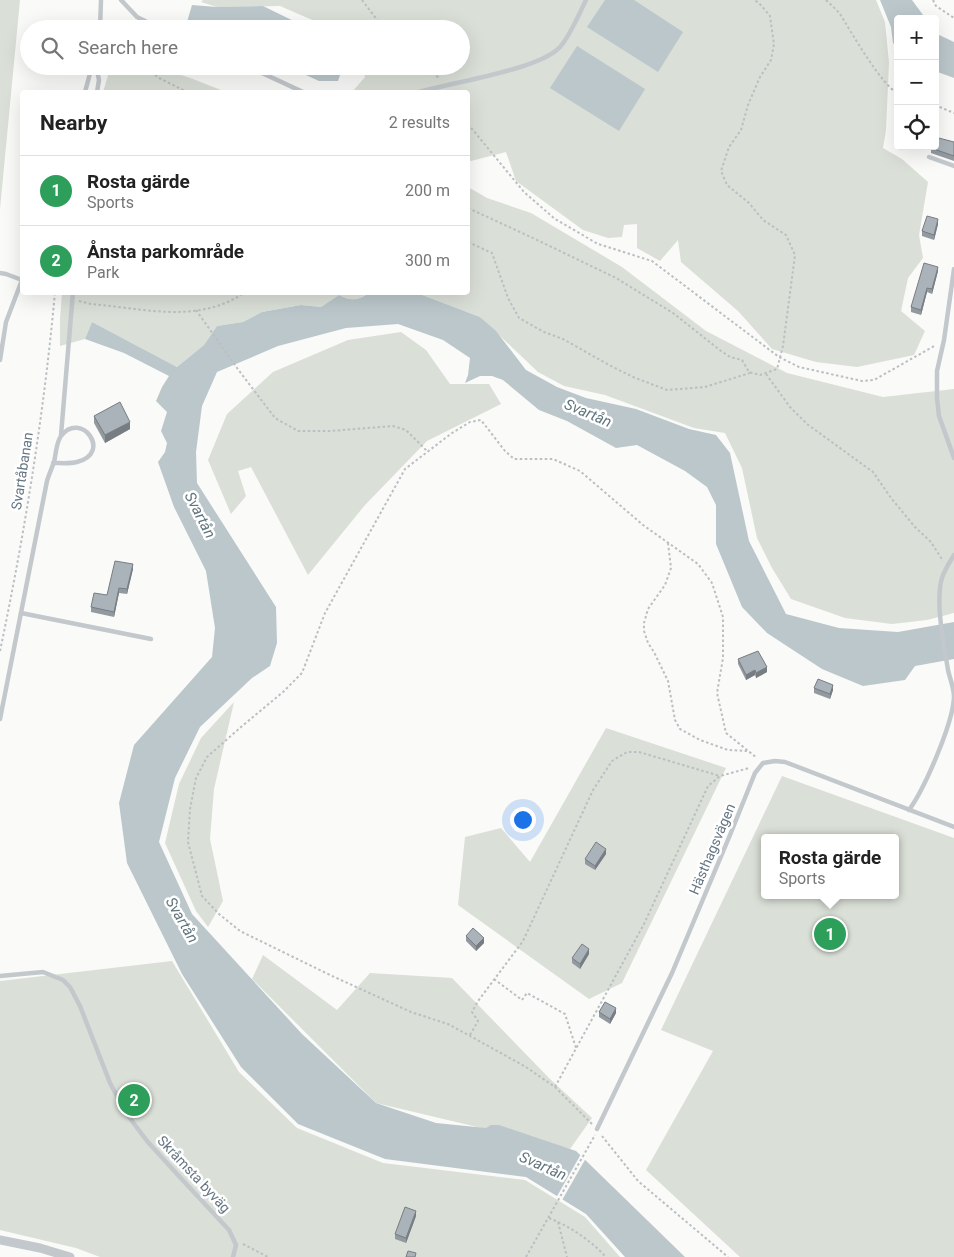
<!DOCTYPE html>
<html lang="en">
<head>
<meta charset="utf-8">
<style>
	:root { --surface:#fff; --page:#f6f6f6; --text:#222; --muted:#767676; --line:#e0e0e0; --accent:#e4572e }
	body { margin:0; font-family:Roboto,sans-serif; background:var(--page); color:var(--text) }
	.controls { position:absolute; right:15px; top:15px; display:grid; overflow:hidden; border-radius:5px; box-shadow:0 5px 20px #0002 }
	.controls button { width:45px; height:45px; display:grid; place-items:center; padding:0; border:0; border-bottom:1px solid var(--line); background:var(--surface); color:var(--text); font:25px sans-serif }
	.you { position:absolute; left:522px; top:819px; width:18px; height:18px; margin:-12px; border:4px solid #fff; border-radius:50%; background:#1a73e8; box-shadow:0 0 0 8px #1a73e833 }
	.badge { display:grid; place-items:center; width:32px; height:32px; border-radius:50%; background:var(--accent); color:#fff; font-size:16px; font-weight:700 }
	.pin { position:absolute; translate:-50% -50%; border:2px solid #fff; box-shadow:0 1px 5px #0006 }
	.popup { position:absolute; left:761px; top:834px; width:138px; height:65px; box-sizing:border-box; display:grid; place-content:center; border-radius:5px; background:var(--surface); filter:drop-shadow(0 1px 4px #0005); font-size:16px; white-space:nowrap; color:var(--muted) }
	.popup b { font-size:19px; color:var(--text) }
	.popup::after { content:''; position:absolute; left:50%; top:100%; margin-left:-10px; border:10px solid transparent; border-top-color:var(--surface) }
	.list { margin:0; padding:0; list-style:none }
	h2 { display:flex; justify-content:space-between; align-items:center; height:65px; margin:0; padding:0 20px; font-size:21px }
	h2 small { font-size:16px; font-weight:400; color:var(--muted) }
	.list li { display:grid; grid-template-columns:32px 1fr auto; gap:15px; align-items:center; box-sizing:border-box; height:70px; padding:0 20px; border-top:1px solid var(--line) }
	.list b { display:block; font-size:19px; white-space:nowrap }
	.list p { margin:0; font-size:16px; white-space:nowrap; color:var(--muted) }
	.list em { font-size:16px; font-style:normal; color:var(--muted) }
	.icon { flex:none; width:28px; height:28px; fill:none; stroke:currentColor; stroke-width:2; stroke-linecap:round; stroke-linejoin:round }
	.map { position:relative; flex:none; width:954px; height:1257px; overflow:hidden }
	.search { position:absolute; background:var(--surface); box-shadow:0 5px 20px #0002; left:20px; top:20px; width:450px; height:55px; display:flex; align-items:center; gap:12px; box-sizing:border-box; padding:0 18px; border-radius:28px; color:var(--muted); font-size:19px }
	.panel { position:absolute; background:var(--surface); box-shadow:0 5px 20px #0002; left:20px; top:90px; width:450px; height:205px; border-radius:5px }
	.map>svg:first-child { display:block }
</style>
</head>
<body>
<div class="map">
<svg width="954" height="1257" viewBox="0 0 954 1257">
	<rect width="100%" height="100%" fill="#fafaf8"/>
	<g fill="#dadfd7" fill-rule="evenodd">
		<polygon points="0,0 20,0 0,209"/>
		<polygon points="203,0 876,0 885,22 889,63 886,130 883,148 902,159 928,182 919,235 923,258 908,278 901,311 925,331 914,355 857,367 816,362 772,349 738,311 681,262 678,240 660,261 637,248 637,224 624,225 622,237 608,238 583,230 516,181 506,152 471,161 468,159 468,92 352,92 365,77 362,66 461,66 461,29 333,29 280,6 217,7 201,2"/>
		<polygon points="111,66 154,66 193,79 226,92 103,92"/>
		<polygon points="468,187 487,198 531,213 622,267 706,331 787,373 883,397 954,389 954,613 927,620 892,624 845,618 791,599 772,568 757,538 742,468 725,433 694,428 605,395 564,386 538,372 480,317 417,293 468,292"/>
		<path d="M62 293H368C358 301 350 301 339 295L321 307 301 305 262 312 243 322 217 326 204 345 177 367 92 322 85 339 60 346V319Z"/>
		<polygon points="401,332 426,350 450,384 489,384 501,404 427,441 365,505 308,575 251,467 238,471 246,496 231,514 208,460 227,414 273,372 348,340"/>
		<polygon points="234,702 214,789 210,839 223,901 208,927 196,911 165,843 179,784 201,738"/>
		<polygon points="606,728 726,768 622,983 589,999 458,905 465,837 501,828 530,862"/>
		<path d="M782 776 954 838V1257H740L646 1170 713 1051 661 1030ZM765 838H895V895H765Z"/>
		<polygon points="263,955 337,1010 370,973 452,978 549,1078 592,1118 570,1149 376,1103 252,979"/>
		<polygon points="172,961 239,1072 297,1128 383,1163 525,1180 585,1217 620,1257 100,1257 76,1248 0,1230 0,981"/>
	</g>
	<g fill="#bbc7cb">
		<polygon points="605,0 634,0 683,32 658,72 587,27"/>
		<polygon points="880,0 912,0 926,19 898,19 898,48 893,43 891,27"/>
		<polygon points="192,5 217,7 263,6 310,29 203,29 187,22"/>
		<polygon points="935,33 954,42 954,78 935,71"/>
		<polygon points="577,46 645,89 619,131 550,88"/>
		<polygon points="286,66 343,66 338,81 319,81"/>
		<path d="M369 293H417L480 317 496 331 526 370 557 387 586 398 636 409 689 429 716 435 730 453 749 541 786 614 839 628 898 632 954 622V659L915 666 905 680 863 686 822 669 767 633 742 607 716 544V505L707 487 685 471 637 445 616 448 567 421 539 410 503 380 492 376H480L465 383 468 375 470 358 443 340 398 324 346 328 278 346 217 372 202 406 196 452 197 483 276 607 277 643 270 666 252 678 200 727 175 778 159 842 192 914 302 1034 376 1103 436 1123 486 1128 491 1125H499L576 1151 685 1257H625L586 1214 526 1177 385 1159 298 1124 241 1067 182 974 127 863 119 803 134 745 212 657 215 628 206 571 174 507 158 462 165 452 167 443 161 431 167 412 156 401 162 387 169 376 124 353 85 339 92 322 177 367 204 345 217 326 243 322 262 312 301 305 321 307 339 295C350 301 358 301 369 293Z"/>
	</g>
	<polygon fill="#fafaf8" points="581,1154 586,1158 561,1202 556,1198"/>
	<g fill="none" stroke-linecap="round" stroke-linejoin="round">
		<g stroke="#bbbfc2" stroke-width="2" stroke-dasharray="2.5 2.5" stroke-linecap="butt">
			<polyline points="362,0 384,29"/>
			<path d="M826 0C831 5 836 9 840 14 850 30 883 88 898 93"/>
			<polyline points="933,0 936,6 954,18"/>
			<polyline points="143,66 159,78 187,92"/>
			<polyline points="425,66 440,79"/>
			<polyline points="935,105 954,113"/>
			<polyline points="468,124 524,192 555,219 598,244 652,261 779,357 799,367 862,381 874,380 936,345"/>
			<polyline points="468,208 535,239 616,278 673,313 721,351 730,357 742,360 749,372 760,375 777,369 783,346 795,255 786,235 763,220 749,203 727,185 721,171 729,147 741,130 748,105 760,77 771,60 774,44 770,16 759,3 754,0"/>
			<polyline points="468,242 492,253 508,298 519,318 544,332 563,339 609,365 633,377 667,390 705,387 750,373"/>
			<path d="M79 301 91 304C142 308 199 325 245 292"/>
			<polyline points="196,310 237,368 275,418 298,431 330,431 393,426 406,430 427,451"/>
			<polyline points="766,374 790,407 807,424 873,472 891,498 915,527 931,542 943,561"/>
			<polyline points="668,543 671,568 665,585 648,609 644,623 644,631 648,643 654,652 668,681 675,720 680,729 700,740 728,750 747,751"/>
			<path d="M0 651C25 532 44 413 55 292"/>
			<polyline points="494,979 522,1000 527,993 565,1014 576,1048"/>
			<polyline points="470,1035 478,1021 472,1012 478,1001 523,941 593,790 612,761 627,752 639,752 720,776"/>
			<polyline points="555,1087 644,924 708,786 720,776 749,768"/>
			<polyline points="592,1124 555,1087 526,1067 470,1036 448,1024 411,1012 330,975 240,931 219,914 202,896 188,842 190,809 196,778 207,757 241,727 283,692 302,673 325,613 405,469 452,433 470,422 481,420 505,451 514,459 553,459 580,471 643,525 698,564 712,583 723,617 723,658 717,693 726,733 757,758"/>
			<polyline points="602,1136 638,1181 728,1257"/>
			<path d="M549 1218C571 1227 590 1240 606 1257"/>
			<polyline points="558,1222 567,1257"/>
			<polyline points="243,1244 268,1257"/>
			<polyline points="526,1257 595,1135"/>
		</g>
		<g stroke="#c3c8cc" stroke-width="4.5">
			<polyline points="121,0 137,17 161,29"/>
			<polyline points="100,29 101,0"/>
			<polyline points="96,66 99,80 97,92"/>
			<polyline points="247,66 303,92"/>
			<polyline points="85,92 92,66"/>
			<path d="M419 92C452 82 539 70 560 47 570 36 579 14 586 0"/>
			<polyline points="929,157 954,166"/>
			<polyline points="954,269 944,340 937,371 937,398 939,416 954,458"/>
			<polyline points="0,273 6,274 22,280 6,322 0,360"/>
			<polyline points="61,435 73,292"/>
			<polyline points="21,613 151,639"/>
			<path d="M0 719 47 481C49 474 52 468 54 462 56 454 56 443 61 436 81 410 113 453 77 462 70 464 61 463 53 463"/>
			<path d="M909 810C925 788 953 723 954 697 954 688 950 679 948 670 944 645 934 598 943 575 946 568 950 561 954 555"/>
			<polyline points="0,976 43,972 63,980 70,987 80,1006 110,1083 126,1113 147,1141 177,1174 229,1230 236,1245 233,1257"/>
			<polyline points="597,1129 672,973 730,835 755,773 763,763 775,761 785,762 954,827"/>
		</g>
		<polyline stroke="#c3c8cc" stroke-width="9" points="0,1240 40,1248 70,1257"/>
	</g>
	<g fill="#929a9f">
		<polygon points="954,142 954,161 931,153 931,148"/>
		<polygon points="938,224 934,240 922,236 922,231"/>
		<polygon points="938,271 932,294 927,292 921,315 911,312 911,307"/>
		<polygon points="94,416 130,429 105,443 94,423"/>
		<polygon points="133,569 127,594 119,593 114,617 91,612 91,607 107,595"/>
		<polygon points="738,659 767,672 756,678 755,675 746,680 738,664"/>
		<polygon points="814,688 833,690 830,699 814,693"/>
		<polygon points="606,854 595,870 585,864 585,859"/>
		<polygon points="466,936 484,943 476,951 466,941"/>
		<polygon points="589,954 580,969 572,963 572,958"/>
		<polygon points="599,1012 616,1013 610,1024 599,1017"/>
		<polygon points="416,1216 406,1243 395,1239 395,1234"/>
	</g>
	<g fill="#777d82">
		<polygon points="938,219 938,224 934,240 934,235"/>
		<polygon points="938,267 938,271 932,294 932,289"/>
		<polygon points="927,288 927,292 921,315 921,310"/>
		<polygon points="130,422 130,429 105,443 105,435"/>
		<polygon points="133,564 133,569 127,594 127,589"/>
		<polygon points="119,588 119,593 114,617 114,612"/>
		<polygon points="767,667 767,672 756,678 756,673"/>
		<polygon points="755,670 755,675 746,680 746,675"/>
		<polygon points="833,685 833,690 830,699 830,694"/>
		<polygon points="606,849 606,854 595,870 595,866"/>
		<polygon points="484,938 484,943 476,951 476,946"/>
		<polygon points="589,949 589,954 580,969 580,964"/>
		<polygon points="616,1008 616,1013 610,1024 610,1019"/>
		<polygon points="416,1211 416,1216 406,1243 406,1238"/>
	</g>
	<g fill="#aab3b9" stroke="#777d82">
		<polygon points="935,137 954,142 954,156 931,148 932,146 935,146"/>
		<polygon points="927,216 938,219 934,235 922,231"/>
		<polygon points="924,263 938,267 932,289 927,288 921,310 911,307"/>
		<polygon points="120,402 130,422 105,435 94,416"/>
		<polygon points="115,561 133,564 127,589 119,588 114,612 91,607 94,593 107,595"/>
		<polygon points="758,651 767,667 756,673 755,670 746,675 738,659"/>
		<polygon points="818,679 833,685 830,694 814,688"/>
		<polygon points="596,842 606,849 595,866 585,859"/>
		<polygon points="473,928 484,938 476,946 466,936"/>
		<polygon points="582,944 589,949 580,964 572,958"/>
		<polygon points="605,1002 616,1008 610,1019 599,1012"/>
		<polygon points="405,1207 416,1211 406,1238 395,1234"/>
		<polygon points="408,1251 416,1253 415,1257 406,1257"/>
	</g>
	<g text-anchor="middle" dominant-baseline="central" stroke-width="5" stroke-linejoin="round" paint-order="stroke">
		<g font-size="14" fill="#657683" stroke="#fff">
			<text transform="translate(22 471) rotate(-81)">Svartåbanan</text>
			<text transform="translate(712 849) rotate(-67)">Hästhagsvägen</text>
			<text transform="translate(194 1174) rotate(47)">Skråmsta byväg</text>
		</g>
		<g font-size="15" font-style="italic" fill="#60757c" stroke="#fff">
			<text transform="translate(588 413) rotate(23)">Svartån</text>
			<text transform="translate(200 515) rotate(63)">Svartån</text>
			<text transform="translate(182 920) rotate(60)">Svartån</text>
			<text transform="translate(543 1166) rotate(24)">Svartån</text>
		</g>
	</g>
</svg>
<div class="controls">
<button>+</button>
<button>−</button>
<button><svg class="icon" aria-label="locate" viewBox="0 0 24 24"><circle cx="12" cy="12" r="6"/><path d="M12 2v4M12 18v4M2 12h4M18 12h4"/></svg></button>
</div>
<div class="you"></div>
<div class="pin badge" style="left:830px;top:934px;background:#2e9e5b">1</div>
<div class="popup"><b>Rosta gärde</b>Sports</div>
<div class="pin badge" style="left:134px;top:1100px;background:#2e9e5b">2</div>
<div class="search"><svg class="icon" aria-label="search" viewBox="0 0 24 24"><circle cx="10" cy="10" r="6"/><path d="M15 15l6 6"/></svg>Search here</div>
<section class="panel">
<h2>Nearby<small>2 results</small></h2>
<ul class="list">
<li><span class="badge" style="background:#2e9e5b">1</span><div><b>Rosta gärde</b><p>Sports</p></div><em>200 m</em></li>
<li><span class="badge" style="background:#2e9e5b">2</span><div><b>Ånsta parkområde</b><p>Park</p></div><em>300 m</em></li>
</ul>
</section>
</div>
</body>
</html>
